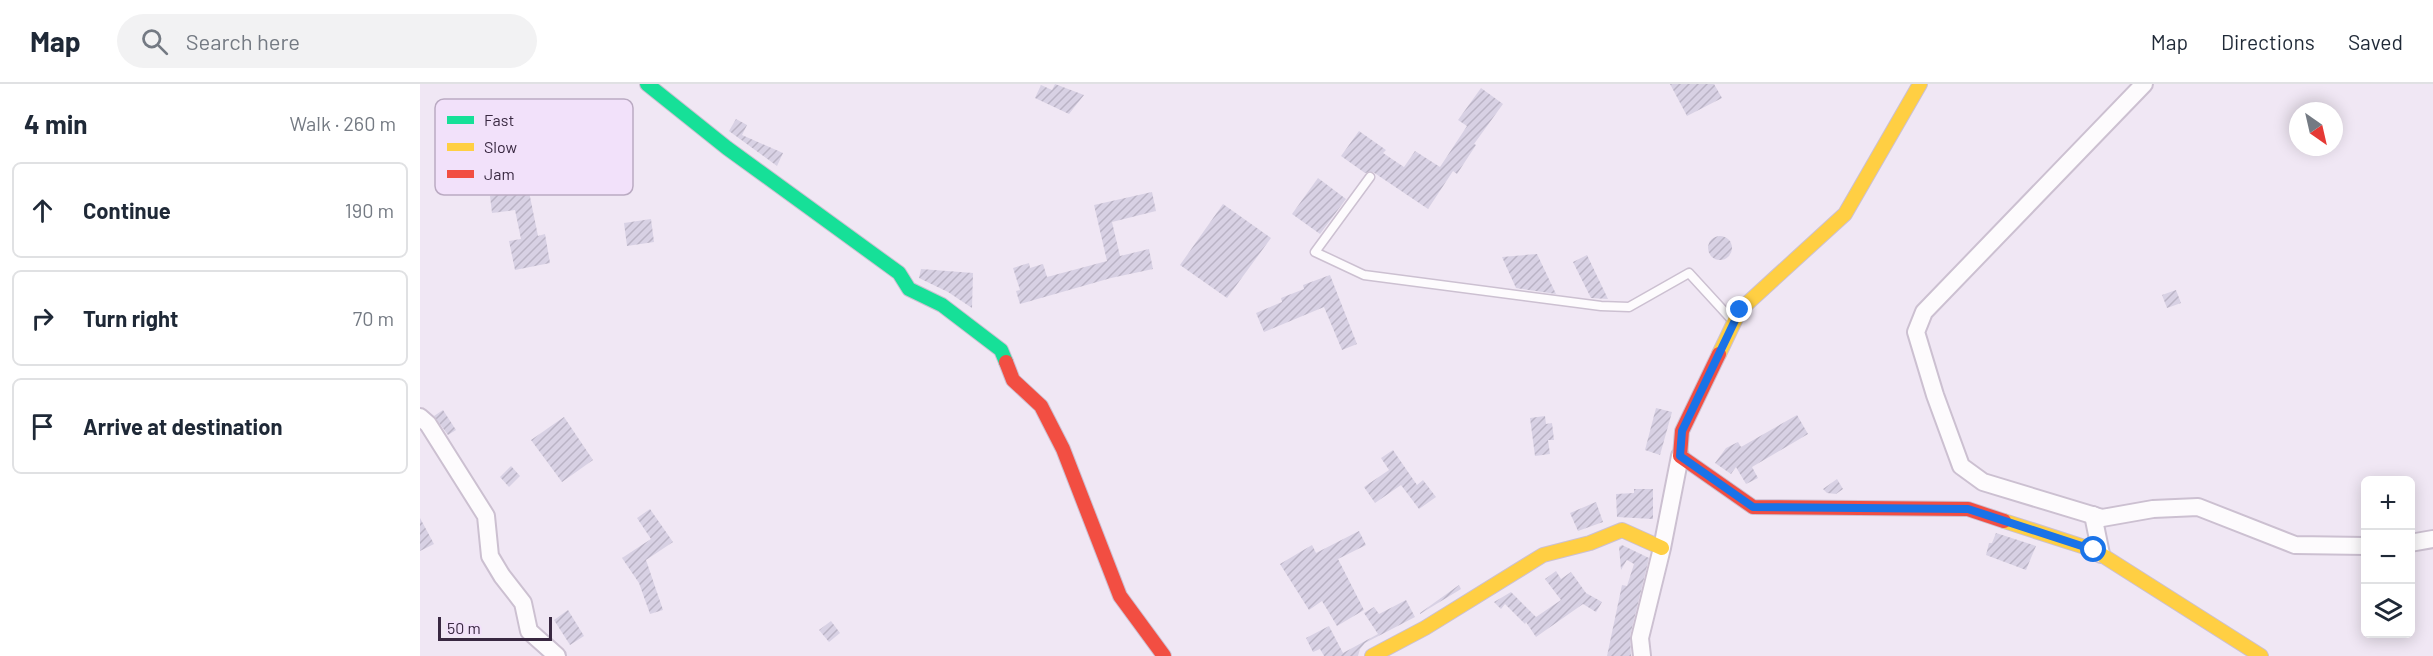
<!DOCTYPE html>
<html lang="en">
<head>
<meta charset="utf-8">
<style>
	:root { --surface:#fff; --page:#f2f2f3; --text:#1f2937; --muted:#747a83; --line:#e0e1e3 }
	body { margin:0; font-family:Barlow,sans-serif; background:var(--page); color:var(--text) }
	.controls { position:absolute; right:18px; bottom:18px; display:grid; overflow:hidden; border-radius:9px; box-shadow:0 3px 15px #0003 }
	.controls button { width:54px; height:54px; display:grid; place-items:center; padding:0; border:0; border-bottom:2px solid var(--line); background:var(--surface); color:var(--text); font:30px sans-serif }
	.compass { position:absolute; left:1869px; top:18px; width:54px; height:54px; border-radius:50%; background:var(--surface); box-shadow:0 3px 15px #0003; rotate:146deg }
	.scale { position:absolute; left:18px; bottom:15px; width:114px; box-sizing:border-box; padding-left:6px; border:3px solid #392841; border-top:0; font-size:16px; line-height:21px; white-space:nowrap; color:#392841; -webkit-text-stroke:4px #f2e1fa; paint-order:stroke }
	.stop { position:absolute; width:18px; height:18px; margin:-14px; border:4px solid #1a73e8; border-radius:50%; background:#fff }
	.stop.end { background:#1a73e8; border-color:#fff; box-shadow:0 2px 6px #0008 }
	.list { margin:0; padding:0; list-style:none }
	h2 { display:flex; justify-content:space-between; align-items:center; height:78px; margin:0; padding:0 24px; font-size:26px }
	h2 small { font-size:20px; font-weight:400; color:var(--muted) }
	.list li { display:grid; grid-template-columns:39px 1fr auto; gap:18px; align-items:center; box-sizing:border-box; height:96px; margin:0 12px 12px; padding:0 12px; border:2px solid var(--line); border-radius:9px }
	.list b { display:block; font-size:22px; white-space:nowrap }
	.list em { font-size:20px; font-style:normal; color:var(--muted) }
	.icon { flex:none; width:33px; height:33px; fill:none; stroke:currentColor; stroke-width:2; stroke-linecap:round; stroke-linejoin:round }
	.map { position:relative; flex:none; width:2013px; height:572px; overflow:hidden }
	header { display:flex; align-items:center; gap:36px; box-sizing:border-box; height:84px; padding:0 30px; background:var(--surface); border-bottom:2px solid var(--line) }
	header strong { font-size:28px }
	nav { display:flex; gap:33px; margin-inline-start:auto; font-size:21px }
	.search { width:420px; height:54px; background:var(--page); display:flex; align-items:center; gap:15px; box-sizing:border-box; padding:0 21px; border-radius:33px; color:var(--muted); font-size:22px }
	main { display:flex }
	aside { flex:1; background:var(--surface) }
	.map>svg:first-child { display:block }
</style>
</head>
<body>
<header>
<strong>Map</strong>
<div class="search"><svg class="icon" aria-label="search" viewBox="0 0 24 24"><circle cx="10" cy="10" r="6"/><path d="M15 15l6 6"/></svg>Search here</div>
<nav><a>Map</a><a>Directions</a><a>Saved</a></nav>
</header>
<main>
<aside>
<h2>4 min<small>Walk · 260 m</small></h2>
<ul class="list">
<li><svg class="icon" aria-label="ahead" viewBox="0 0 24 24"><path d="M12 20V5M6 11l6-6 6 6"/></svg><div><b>Continue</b></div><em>190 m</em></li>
<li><svg class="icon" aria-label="right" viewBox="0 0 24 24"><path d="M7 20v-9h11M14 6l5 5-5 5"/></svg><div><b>Turn right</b></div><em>70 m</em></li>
<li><svg class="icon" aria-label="arrive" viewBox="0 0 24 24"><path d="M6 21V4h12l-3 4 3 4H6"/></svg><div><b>Arrive at destination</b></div></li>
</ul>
</aside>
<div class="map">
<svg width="2013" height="572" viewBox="0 0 2013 572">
	<defs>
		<pattern id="building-hatch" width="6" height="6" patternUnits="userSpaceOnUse" patternTransform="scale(1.5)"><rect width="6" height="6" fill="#d8d1e4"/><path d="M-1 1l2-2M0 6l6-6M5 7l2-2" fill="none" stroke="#bab3c5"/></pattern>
	</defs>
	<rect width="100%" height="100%" fill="#f0e7f4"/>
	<g fill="url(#building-hatch)">
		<polygon points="635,0 664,11 649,30 615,14 621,1 632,6"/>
		<polygon points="1250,0 1294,0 1302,14 1267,32"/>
		<polygon points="1061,4 1083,20 1054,60 1056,61 1037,90 1033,87 1008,125 953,88 945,89 921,72 939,47 966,66 963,69 984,83 995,67 1020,83 1047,42 1038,36"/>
		<polygon points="316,35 327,41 322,51 363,69 357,82 309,47"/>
		<polygon points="898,94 926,115 900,150 872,130"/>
		<polygon points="107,98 118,152 125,150 130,179 95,186 89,157 101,155 95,126 72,129 70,112 84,110 82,103"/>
		<polygon points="732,108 736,127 692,138 700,172 729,165 733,185 691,194 600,220 596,207 600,206 593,184 609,179 610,184 623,180 627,193 687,177 674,121"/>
		<polygon points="803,120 851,154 807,214 760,181"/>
		<polygon points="231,135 234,158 207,162 204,139"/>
		<circle cx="1300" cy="164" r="12"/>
		<polygon points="1117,170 1136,210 1096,204 1082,173"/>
		<polygon points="1167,171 1188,215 1171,214 1153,178"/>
		<polygon points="501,185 553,189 552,224 528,208 499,194"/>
		<polygon points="910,191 937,260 922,266 904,223 844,248 836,229 862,218 861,214 884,205 883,201"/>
		<polygon points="1756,206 1761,219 1747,224 1742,211"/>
		<polygon points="1236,324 1252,328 1240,371 1225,366"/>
		<polygon points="23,326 36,346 28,351 14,332"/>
		<polygon points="1377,331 1388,350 1332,383 1338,394 1326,400 1316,383 1311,390 1295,379 1306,364 1318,358 1321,363"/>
		<polygon points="1125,332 1126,340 1132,339 1134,356 1128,356 1130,370 1115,372 1110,334"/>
		<polygon points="144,333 173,376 142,398 111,356"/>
		<polygon points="973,366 997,401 1003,396 1016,413 999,425 981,401 955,419 944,403 969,386 961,374"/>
		<polygon points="91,382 100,392 89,403 80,393"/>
		<polygon points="1417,395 1423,405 1416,410 1407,409 1403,405"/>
		<polygon points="1214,405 1233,405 1233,435 1197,433 1196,410 1214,409"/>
		<polygon points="1176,418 1183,438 1158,447 1150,429"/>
		<polygon points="230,425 253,458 226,476 243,526 230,530 219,499 202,474 231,455 217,434"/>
		<polygon points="0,434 14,460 0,467"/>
		<polygon points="939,447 946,461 918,475 944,526 917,542 902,517 889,526 860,480 892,461 896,469"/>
		<polygon points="1576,449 1616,462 1606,486 1566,471 1569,459 1572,459"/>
		<polygon points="1202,461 1229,474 1210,552 1211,572 1187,572 1202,501 1207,502 1214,480 1207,476 1208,474 1201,486 1199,463"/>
		<polygon points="1136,487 1141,495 1151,488 1166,509 1182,518 1176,528 1163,520 1116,553 1106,538 1105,540 1085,520 1081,525 1074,518 1091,508 1116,533 1141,516 1125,495"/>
		<polygon points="1039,501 1041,505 1000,530 1000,529"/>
		<polygon points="986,516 995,533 945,559 940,565 938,572 904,572 900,565 893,568 886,554 909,542 923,569 958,550 944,529 954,523 959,530"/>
		<polygon points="148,526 164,552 150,561 134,536"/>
		<polygon points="411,537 420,549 409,558 399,546"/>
	</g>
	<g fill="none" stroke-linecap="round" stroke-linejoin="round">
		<g stroke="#ccc0d1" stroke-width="11">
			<polyline id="lane" points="950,93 895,168 944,191 1181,222 1209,223 1269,189 1313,237"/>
		</g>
		<g stroke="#ccc0d1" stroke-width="20">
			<g id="street">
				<polyline points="1724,0 1504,228 1496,248 1515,311 1541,382 1563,398 1682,434 1733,425 1778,423 1875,461 1946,462"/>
				<polyline points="0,333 8,340 66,432 70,472 82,492 103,519 109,547 137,572"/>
				<polyline points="1673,431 1681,470"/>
				<polyline points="1990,459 2013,455"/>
				<polyline points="1222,572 1220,554 1242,464 1260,372"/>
			</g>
		</g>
		<g stroke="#ccc0d1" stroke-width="16">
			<polyline id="fast" points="227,0 307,64 479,189 489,205 522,221 581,266 586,278"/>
		</g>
		<g stroke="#ccc0d1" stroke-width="16">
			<g id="slow">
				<polyline points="1299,270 1320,226 1425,130 1500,0"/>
				<polyline points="1584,437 1674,466 1841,572"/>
				<polyline points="952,572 1005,544 1123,471 1170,459 1202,446 1242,464"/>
			</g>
		</g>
		<g stroke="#ccc0d1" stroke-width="16">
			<g id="jam">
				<polyline points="1299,270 1262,347 1260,372 1333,423 1548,425 1584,437"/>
				<polyline points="586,278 593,296 621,322 643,365 700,512 744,572"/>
			</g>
		</g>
		<use href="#lane" stroke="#fdfbfd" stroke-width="8"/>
		<use href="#street" stroke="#fdfbfd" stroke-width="16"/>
		<use href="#fast" stroke="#16e098" stroke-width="14"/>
		<use href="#slow" stroke="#ffcf43" stroke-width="14"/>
		<use href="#jam" stroke="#f24e42" stroke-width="14"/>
	</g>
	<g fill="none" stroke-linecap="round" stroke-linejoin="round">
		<polyline stroke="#1a73e8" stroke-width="8" points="1320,226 1262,347 1260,372 1333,423 1548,425 1674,466"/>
	</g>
	<rect x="15" y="15" width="198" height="96" rx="9" fill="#f2e1fa" stroke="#baaac2" stroke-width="1.5"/>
	<rect x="27" y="32" width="27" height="8" fill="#16e098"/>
	<rect x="27" y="59" width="27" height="8" fill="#ffcf43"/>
	<rect x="27" y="86" width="27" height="8" fill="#f24e42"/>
	<g font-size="16" fill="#392841">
		<text x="64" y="42">Fast</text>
		<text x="64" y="69">Slow</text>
		<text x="64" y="96">Jam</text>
	</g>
</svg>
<div class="controls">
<button>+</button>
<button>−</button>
<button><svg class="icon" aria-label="layers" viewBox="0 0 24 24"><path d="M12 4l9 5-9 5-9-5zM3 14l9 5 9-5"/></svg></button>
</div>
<svg class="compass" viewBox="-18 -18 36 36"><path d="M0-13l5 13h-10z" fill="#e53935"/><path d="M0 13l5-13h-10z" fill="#747a83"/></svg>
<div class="scale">50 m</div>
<div class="stop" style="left:1674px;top:466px"></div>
<div class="stop end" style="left:1320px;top:226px"></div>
</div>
</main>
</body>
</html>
